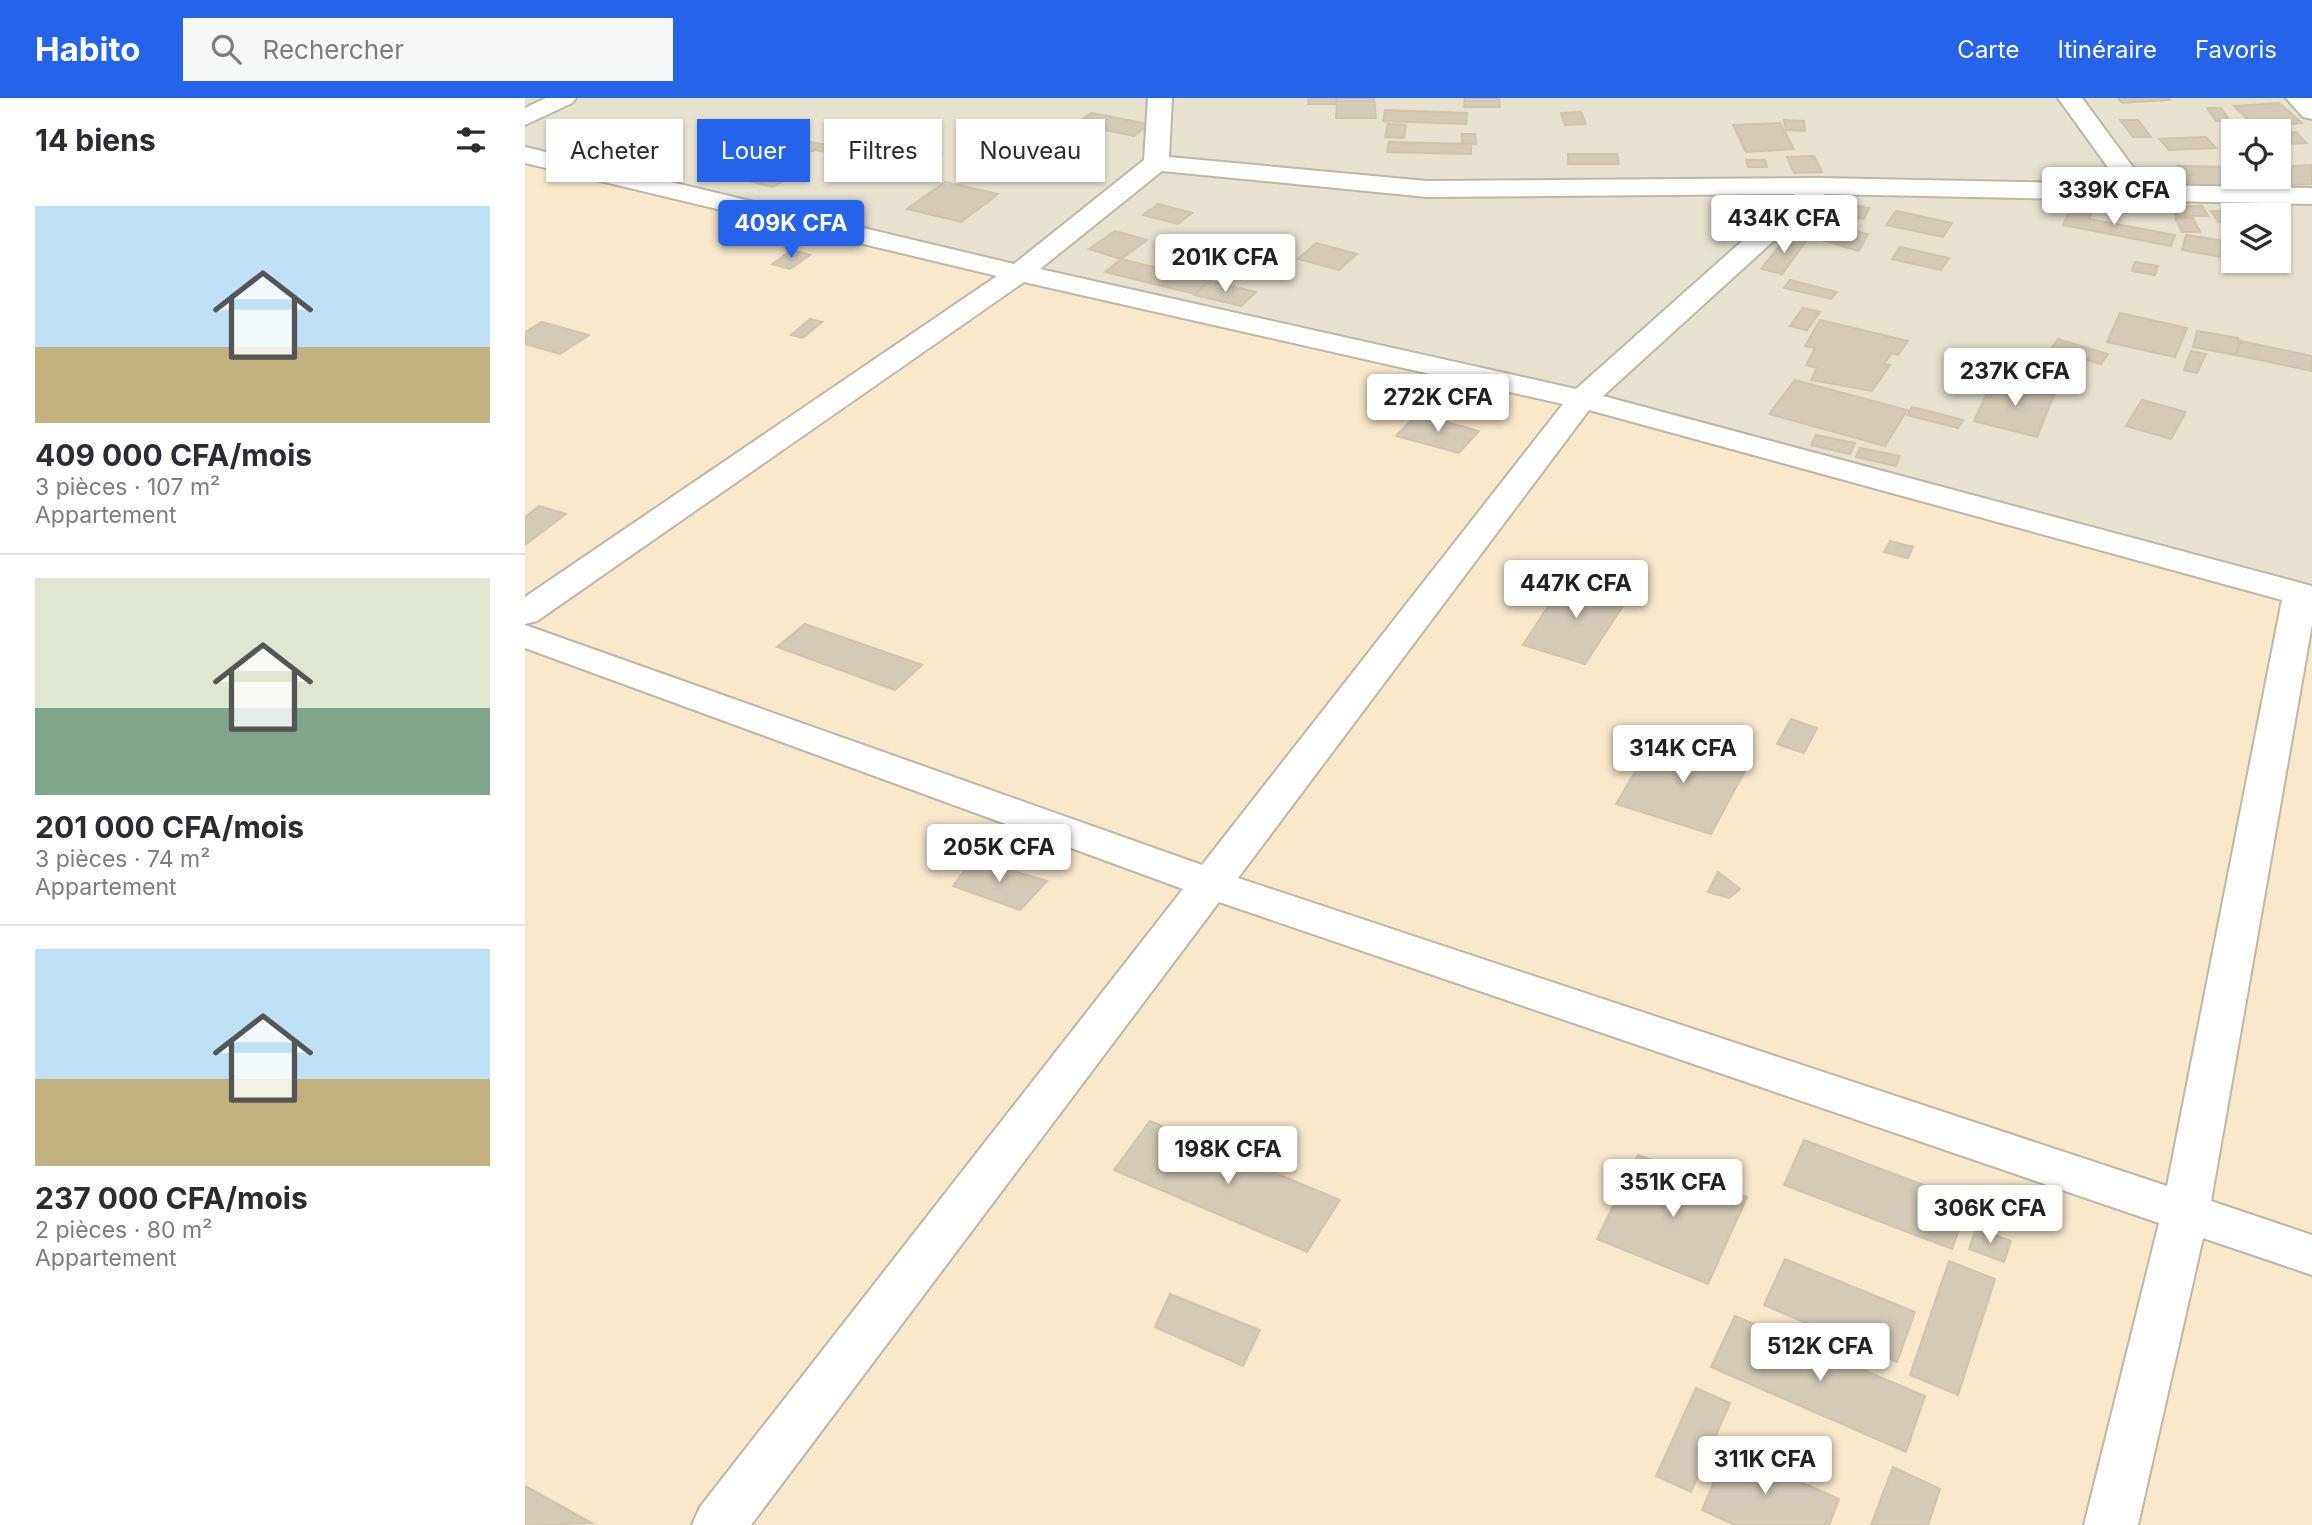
<!DOCTYPE html>
<html lang="fr">
<head>
<meta charset="utf-8">
<style>
	:root { --surface:#fff; --page:#f7f7f7; --text:#2b2b33; --muted:#7c7c81; --line:#e1e1e2; --accent:#2563eb }
	body { margin:0; font-family:Inter,sans-serif; background:var(--page); color:var(--text); height:100vh; display:flex; flex-direction:column; font-size:26px; white-space:nowrap }
	* { box-sizing:border-box; margin:0 }
	p { font-size:23px; color:var(--muted) }
	.icon { flex:none; width:38px; height:38px; fill:none; stroke:currentColor; stroke-width:2; stroke-linecap:round; stroke-linejoin:round }
	.map { position:relative; flex:1; overflow:hidden }
	.sheet { display:flex; flex-direction:column; background:var(--surface); width:525px }
	.sheet>* { flex:none }
	.top-card { position:absolute; left:21px; top:21px; width:665px; height:63px; display:flex; gap:14px }
	.controls { position:absolute; left:1696px; top:21px; display:grid; gap:14px }
	.controls a { display:grid; place-items:center; width:70px; height:70px; border-radius:0px; background:var(--surface); box-shadow:0 2px 5px #0004; font-size:35px }
	.price { position:absolute; translate:-50% -60px; padding:0 16px; border-radius:7px; background:#fff; color:#222; font-size:23px; line-height:46px; filter:drop-shadow(0 2px 4px #0008) }
	.price::after { content:''; position:absolute; left:50%; top:42px; width:21px; height:16px; margin-left:-10px; background:inherit; clip-path:polygon(0 0,100% 0,50% 100%) }
	.price.current { background:var(--accent); color:#fff }
	ul { padding:0; list-style:none }
	li { display:grid; align-content:center; gap:14px; height:371px; padding:0 35px }
	li+li { border-top:2px solid var(--line) }
	li span { display:grid; place-items:center; height:217px; border-radius:0px; color:#555 }
	li>.icon { margin-inline-start:auto }
	span .icon { width:126px; height:126px; fill:#fffc; stroke-width:1 }
	li b { font-size:30px }
	h2 { display:flex; justify-content:space-between; align-items:center; height:84px; padding:0 35px; font-size:30px }
	.chip { padding:0 24px; border-radius:0px; background:var(--surface); box-shadow:0 2px 5px #0004; font-size:24px; line-height:63px }
	.chip.current { background:var(--accent); color:#fff }
	header { display:flex; align-items:center; gap:42px; box-sizing:border-box; height:98px; padding:0 35px; background:var(--accent); color:#fff }
	header strong { font-size:33px }
	nav { display:flex; gap:38px; margin-inline-start:auto; font-size:24px }
	.search { width:490px; height:63px; background:var(--page); display:flex; align-items:center; gap:18px; box-sizing:border-box; padding:0 24px; border-radius:0px; color:var(--muted); font-size:26px }
	main { display:flex; flex:1; min-height:0 }
	.map>svg:first-child { display:block }
</style>
</head>
<body>
<header>
<strong>Habito</strong>
<div class="search"><svg class="icon" aria-label="search" viewBox="0 0 24 24"><circle cx="10" cy="10" r="6"/><path d="M15 15l6 6"/></svg>Rechercher</div>
<nav><a>Carte</a><a>Itinéraire</a><a>Favoris</a></nav>
</header>
<main>
<section class="sheet">
<h2>14 biens<svg class="icon" aria-label="filters" viewBox="0 0 24 24"><path d="M4 7h16M4 17h16"/><circle cx="9" cy="7" r="2"/><circle cx="15" cy="17" r="2"/></svg></h2>
<ul>
<li><span style="background:linear-gradient(#bfe0f5 65%,#c2b280 0)"><svg class="icon" aria-label="home" viewBox="0 0 24 24"><path d="M3 11l9-7 9 7M6 9v11h12V9"/></svg></span><div><b>409 000 CFA/mois</b><p>3 pièces · 107 m²</p><p>Appartement</p></div></li>
<li><span style="background:linear-gradient(#dfe7d0 60%,#7fa58c 0)"><svg class="icon" aria-label="home" viewBox="0 0 24 24"><path d="M3 11l9-7 9 7M6 9v11h12V9"/></svg></span><div><b>201 000 CFA/mois</b><p>3 pièces · 74 m²</p><p>Appartement</p></div></li>
<li><span style="background:linear-gradient(#bfe0f5 60%,#c2b280 0)"><svg class="icon" aria-label="home" viewBox="0 0 24 24"><path d="M3 11l9-7 9 7M6 9v11h12V9"/></svg></span><div><b>237 000 CFA/mois</b><p>2 pièces · 80 m²</p><p>Appartement</p></div></li>
</ul>
</section>
<div class="map">
<svg width="1787" height="1427" viewBox="0 0 1787 1427">
	<rect width="100%" height="100%" fill="#f3efe3"/>
	<path fill="#e7e1d0" fill-rule="evenodd" d="M0 0H1772L1787 16V486L1057 301 0 57ZM1708 33H1754V79H1708ZM1708 117H1754V163H1708Z"/>
	<path fill="#f7e8cc" d="M0 57 1057 301 1787 486V1427H0Z"/>
	<g fill="#d4cbb8" stroke="#d0c4aa" stroke-width="2">
		<path d="M784 0H812L810 6H783Z"/>
		<path d="M812 0H849L851 20H811Z"/>
		<path d="M940 0H974L975 9H939Z"/>
		<path d="M1593 0H1643L1645 2 1597 5Z"/>
		<path d="M1754 5 1777 25 1731 29 1709 8Z"/>
		<path d="M1682 10H1696L1705 23H1691Z"/>
		<path d="M860 12 942 15 941 26 858 23Z"/>
		<path d="M1056 14 1061 26 1040 27 1036 15Z"/>
		<path d="M566 15 624 26 609 38 551 26Z"/>
		<path d="M1259 22 1279 23 1280 33 1261 32Z"/>
		<path d="M1595 22H1613L1626 39H1608Z"/>
		<path d="M1255 25 1269 51 1221 54 1208 27Z"/>
		<path d="M863 26 881 27 879 40 860 39Z"/>
		<path d="M1771 34 1781 45 1754 46V35Z"/>
		<path d="M249 36 273 42 264 47 240 41Z"/>
		<path d="M937 36H950L951 46H937Z"/>
		<path d="M1681 39 1691 50 1644 52 1634 41Z"/>
		<path d="M347 41 417 56 398 70 326 55Z"/>
		<path d="M242 42 269 49 256 56 240 53 231 61 216 57Z"/>
		<path d="M273 42 297 46 288 53 265 49Z"/>
		<path d="M864 44 946 46V56L862 54Z"/>
		<path d="M297 46 320 50 314 56 290 52Z"/>
		<path d="M1043 56H1092L1094 66H1043Z"/>
		<path d="M1289 58 1297 74 1269 75 1262 59Z"/>
		<path d="M1221 62H1240L1242 69H1223Z"/>
		<path d="M218 66 265 79 248 89 200 77Z"/>
		<path d="M1787 67V86L1757 87 1750 79H1754V69Z"/>
		<path d="M1653 68 1708 69V79H1729L1734 89 1644 86 1639 74 1657 75Z"/>
		<path d="M420 84 473 96 436 124 382 111Z"/>
		<path d="M633 106 667 115 653 126 618 117Z"/>
		<path d="M1326 107 1344 110 1339 121 1320 118Z"/>
		<path d="M1547 107 1568 111 1564 121 1650 137 1646 148 1538 127Z"/>
		<path d="M1645 108H1677L1683 118H1651Z"/>
		<path d="M1371 113 1427 125 1418 139 1361 127Z"/>
		<path d="M1686 113H1708L1711 117H1708V124H1693Z"/>
		<path d="M1650 120H1668L1675 134H1657Z"/>
		<path d="M1274 122 1343 136 1334 153 1263 132Z"/>
		<path d="M590 133 622 142 596 161 564 151Z"/>
		<path d="M1263 137 1282 142 1257 176 1236 171Z"/>
		<path d="M1661 137 1708 144V161L1657 152Z"/>
		<path d="M791 145 832 156 814 172 773 161Z"/>
		<path d="M1375 149 1424 160 1416 172 1367 161Z"/>
		<path d="M267 152 285 157 265 171 247 166Z"/>
		<path d="M596 161 685 183 670 196 580 174Z"/>
		<path d="M1610 164 1633 168 1630 177 1607 173Z"/>
		<path d="M1265 182 1312 194 1306 201 1259 190Z"/>
		<path d="M685 183 731 194 716 208 669 197Z"/>
		<path d="M1278 210 1295 214 1282 232 1265 228Z"/>
		<path d="M1595 215 1662 230 1650 259 1582 244Z"/>
		<path d="M285 221 297 224 278 240 266 237Z"/>
		<path d="M1295 222 1383 243 1373 257 1367 255 1359 266 1365 267 1347 293 1286 282 1292 270 1281 267 1290 250 1280 248Z"/>
		<path d="M17 224 64 237 35 256 0 246V234Z"/>
		<path d="M1672 233 1713 240 1715 245 1710 257 1668 249Z"/>
		<path d="M1533 241 1583 256 1576 266 1526 251Z"/>
		<path d="M1716 243 1787 258V273L1711 257Z"/>
		<path d="M1666 253 1681 256 1672 275 1659 272Z"/>
		<path d="M1270 282 1382 312 1360 348 1244 316Z"/>
		<path d="M1468 283 1530 295 1512 339 1449 323Z"/>
		<path d="M1617 302 1661 314 1646 341 1601 328Z"/>
		<path d="M1387 309 1438 322 1433 330 1382 317Z"/>
		<path d="M892 316 954 333 934 355 871 338Z"/>
		<path d="M1291 337 1330 345 1325 356 1286 347Z"/>
		<path d="M1335 350 1375 358 1371 368 1331 359Z"/>
		<path d="M14 408 41 416 0 447V419Z"/>
		<path d="M1365 443 1388 449 1383 460 1359 454Z"/>
		<path d="M1042 479 1105 497 1060 566 998 547Z"/>
		<path d="M280 526 397 567 370 592 252 549Z"/>
		<path d="M1266 621 1292 630 1279 655 1252 646Z"/>
		<path d="M1131 639 1223 667 1186 736 1091 706Z"/>
		<path d="M448 761 522 783 495 812 428 788Z"/>
		<path d="M1193 774 1215 791 1204 800 1183 794Z"/>
		<path d="M625 1023 815 1102 782 1154 589 1072Z"/>
		<path d="M1279 1042 1444 1104 1427 1151 1259 1087Z"/>
		<path d="M1113 1057 1222 1099 1183 1186 1072 1141Z"/>
		<path d="M1451 1130 1486 1143 1479 1164 1444 1151Z"/>
		<path d="M1260 1161 1390 1214 1372 1264 1239 1207Z"/>
		<path d="M1424 1163 1470 1181 1433 1297 1385 1277Z"/>
		<path d="M645 1196 735 1232 718 1268 630 1229Z"/>
		<path d="M1210 1218 1400 1298 1381 1354 1186 1269Z"/>
		<path d="M1171 1290 1205 1305 1166 1394 1131 1378Z"/>
		<path d="M1203 1351 1314 1401 1304 1427H1210L1177 1412Z"/>
		<path d="M1368 1369 1415 1391 1403 1427H1346Z"/>
		<path d="M0 1388 67 1425 0 1427Z"/>
	</g>
	<g fill="none" stroke-linecap="round" stroke-linejoin="round">
		<defs>
			<g id="minor">
				<path d="M21 0H51L47 5 0 27V10Z"/>
				<path d="M623 0H647L644 59 902 83 1294 80 1595 86 1533 0H1557L1621 87 1787 90V106L1300 96 1078 298 1787 488V526L1686 1103 1787 1137V1177L1678 1140 1613 1427H1559L1634 1125 694 804 226 1427H167L175 1409 658 791 0 550V527L677 767 1038 306 499 184 12 523 0 526V499L472 178 0 65V49L489 166 619 62ZM637 73 902 99 1270 96 1051 291 515 171ZM1064 312 1757 502 1642 1088 713 780Z"/>
				<path d="M1761 0H1787V21L1778 19Z"/>
			</g>
		</defs>
		<use href="#minor" stroke="#beb7a5" stroke-width="4"/>
		<use href="#minor" fill="#fff" fill-rule="evenodd"/>
	</g>
</svg>
<div class="controls">
<a><svg class="icon" aria-label="locate" viewBox="0 0 24 24"><circle cx="12" cy="12" r="6"/><path d="M12 2v4M12 18v4M2 12h4M18 12h4"/></svg></a>
<a><svg class="icon" aria-label="layers" viewBox="0 0 24 24"><path d="M12 4l9 5-9 5-9-5zM3 14l9 5 9-5"/></svg></a>
</div>
<b class="price" style="left:1589px;top:129px">339K CFA</b>
<b class="price" style="left:1259px;top:157px">434K CFA</b>
<b class="price current" style="left:266px;top:162px">409K CFA</b>
<b class="price" style="left:700px;top:196px">201K CFA</b>
<b class="price" style="left:1490px;top:310px">237K CFA</b>
<b class="price" style="left:913px;top:336px">272K CFA</b>
<b class="price" style="left:1051px;top:522px">447K CFA</b>
<b class="price" style="left:1158px;top:687px">314K CFA</b>
<b class="price" style="left:474px;top:786px">205K CFA</b>
<b class="price" style="left:703px;top:1088px">198K CFA</b>
<b class="price" style="left:1148px;top:1121px">351K CFA</b>
<b class="price" style="left:1465px;top:1147px">306K CFA</b>
<b class="price" style="left:1295px;top:1285px">512K CFA</b>
<b class="price" style="left:1240px;top:1398px">311K CFA</b>
<div class="top-card">
<a class="chip">Acheter</a>
<a class="chip current">Louer</a>
<a class="chip">Filtres</a>
<a class="chip">Nouveau</a>
</div>
</div>
</main>
</body>
</html>
